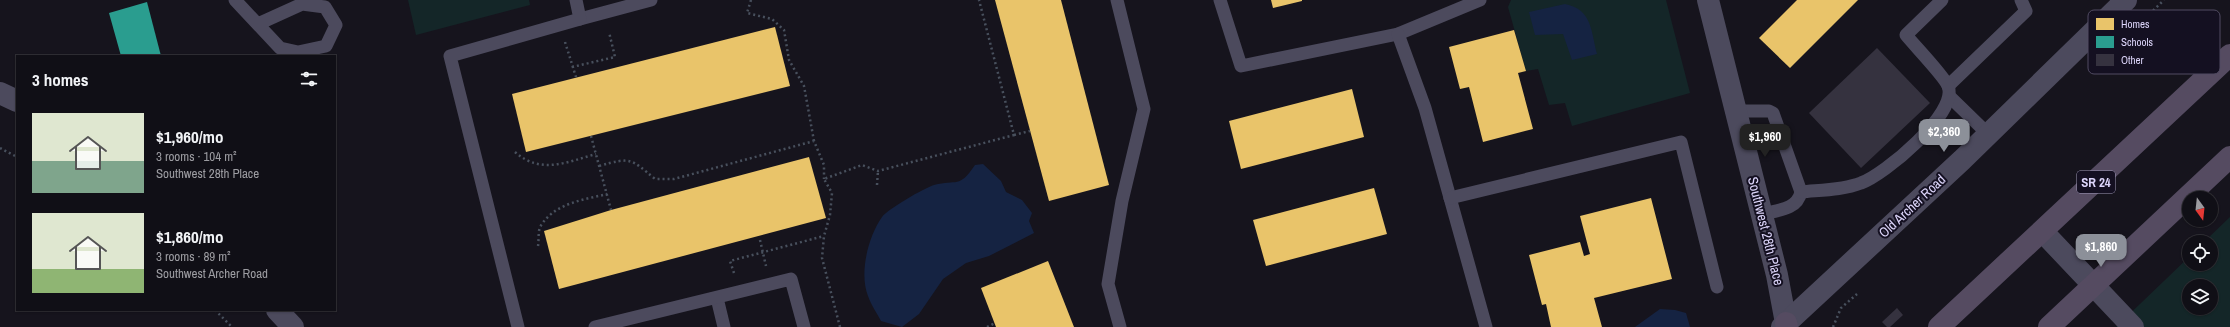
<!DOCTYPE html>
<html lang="en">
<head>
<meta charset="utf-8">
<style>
	:root { --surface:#100f16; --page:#1e1d23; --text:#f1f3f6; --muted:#9c9ca1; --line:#302f35; --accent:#8c9099 }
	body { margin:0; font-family:"Archivo Narrow",sans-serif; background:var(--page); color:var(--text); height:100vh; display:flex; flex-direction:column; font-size:15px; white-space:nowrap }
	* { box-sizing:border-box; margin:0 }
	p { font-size:13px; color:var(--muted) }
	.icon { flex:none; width:22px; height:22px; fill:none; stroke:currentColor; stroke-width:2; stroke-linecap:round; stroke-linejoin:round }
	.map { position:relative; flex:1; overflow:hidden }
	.panel { position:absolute; left:16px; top:55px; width:320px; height:256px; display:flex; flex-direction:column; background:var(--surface); border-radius:0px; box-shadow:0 1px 3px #0004,0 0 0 1px var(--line) }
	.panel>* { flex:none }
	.needle { width:26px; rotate:165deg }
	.tools { position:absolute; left:2182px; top:191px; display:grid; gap:8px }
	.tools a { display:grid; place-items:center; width:36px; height:36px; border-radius:50%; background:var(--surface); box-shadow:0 1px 3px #0004,0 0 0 1px var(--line); font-size:20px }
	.price { position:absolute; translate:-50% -34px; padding:0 9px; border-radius:8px; background:var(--accent); color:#fff; font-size:13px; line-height:26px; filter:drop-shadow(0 1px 2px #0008) }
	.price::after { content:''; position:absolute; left:50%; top:24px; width:12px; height:9px; margin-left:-6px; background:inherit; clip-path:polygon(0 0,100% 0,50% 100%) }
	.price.current { background:#222; color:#fff }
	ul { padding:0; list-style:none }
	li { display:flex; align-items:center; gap:12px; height:100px; padding:0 16px }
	li span { display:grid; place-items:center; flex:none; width:112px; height:80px; border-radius:0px; color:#555 }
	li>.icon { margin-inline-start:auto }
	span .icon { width:48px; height:48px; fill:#fffc; stroke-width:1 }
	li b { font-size:17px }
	h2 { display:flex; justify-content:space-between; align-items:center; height:48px; padding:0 16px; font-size:17px }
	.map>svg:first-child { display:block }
</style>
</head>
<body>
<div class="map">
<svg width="2230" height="327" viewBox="0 0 2230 327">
	<rect width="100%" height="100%" fill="#16141d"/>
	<g fill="#142628" fill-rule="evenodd">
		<path d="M408 0H529L530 5 416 35Z"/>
		<path d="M1511 0H1666L1690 93 1572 126 1565 103 1549 105 1538 69 1526 71 1508 7Z"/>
		<path d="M2230 217V327H2116L2189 257V264H2211V242H2204ZM2189 286H2211V308H2189Z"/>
	</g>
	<g fill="#152342">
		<path d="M1565 4C1592 9 1591 31 1597 54L1572 60 1563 34 1535 35 1529 12Z"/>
		<path d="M983 164 1001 181 1006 192 1022 200 1032 213 1029 221 1034 233 989 256 966 263 943 279 919 314 902 327 881 321C877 313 871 305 868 296 859 273 868 237 882 217 888 209 924 188 934 185 957 179 959 189 975 165Z"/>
		<path d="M1660 309 1675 310 1686 313 1690 327H1635Z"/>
	</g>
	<g fill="#e9c46a">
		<path d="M995 0H1061L1109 185 1049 201Z"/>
		<path d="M1271 0H1302V1L1273 8Z"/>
		<path d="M1797 0H1858L1790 68 1759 38Z"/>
		<path d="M775 27 790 86 526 152 512 94Z"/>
		<path d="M1514 30 1526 71 1518 73 1533 129 1483 142 1469 87 1460 89 1449 47Z"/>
		<path d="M1352 89 1364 137 1241 169 1229 121Z"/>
		<path d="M809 157 826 218 559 289 544 231 611 210Z"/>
		<path d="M1374 188 1387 234 1266 266 1253 220Z"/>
		<path d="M1651 198 1672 279 1594 298 1602 327H1551L1546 304 1542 305 1529 255 1580 242 1584 256 1590 254 1580 216Z"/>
		<path d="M1048 261 1074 327H996L981 288Z"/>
	</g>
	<path fill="#2a9d8f" d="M147 2 161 56H121L109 13Z"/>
	<g fill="#35323f">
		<path d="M1877 48 1930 103 1861 168 1809 113Z"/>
		<path d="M1897 308 1903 315 1890 327H1887L1882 322Z"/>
	</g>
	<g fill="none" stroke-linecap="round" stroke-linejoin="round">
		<g stroke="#48505d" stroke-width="2.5" stroke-dasharray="2 3" stroke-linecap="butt">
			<path d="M751 0 747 13 772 19 784 30 789 60 804 86 814 141"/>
			<path d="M2128 35 2164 0"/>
			<path d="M565 42 576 77"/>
			<path d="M572 67 615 57 609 32"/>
			<path d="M1014 135 1030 131"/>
			<path d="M591 136 611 210"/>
			<path d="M0 148 17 157"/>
			<path d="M515 152C541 175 567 162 596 154"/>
			<path d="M599 166C631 157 630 158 655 179H674L814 141 824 165V179"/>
			<path d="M877 185 878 171"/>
			<path d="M760 240 766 266"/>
			<path d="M538 246C539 240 538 232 540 227 554 203 583 200 607 194"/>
			<path d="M734 273 730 261 824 236"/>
			<path d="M215 310 232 327"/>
			<path d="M840 327 822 258 824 236 830 215 832 193 824 179 862 165 878 171 1014 135 979 0"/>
			<path d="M987 327 995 323"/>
			<path d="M1833 327 1841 308 1857 294"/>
		</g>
		<g stroke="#4c4a5d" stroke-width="13">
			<path d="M235 0 280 48 298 52 326 46 336 25 325 7 302 4 258 24"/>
			<path d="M1117 0 1144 109 1122 201 1108 284 1120 327"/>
			<path d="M1220 0 1241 66 1398 34 1480 0"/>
			<path d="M580 19 651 0"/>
			<path d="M1398 34 1425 108 1486 327"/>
			<path d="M1948 86 2026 11 2021 0"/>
			<path d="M1950 97 1988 134"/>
			<path d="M1736 111H1769L1773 113 1801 192C1797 210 1778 210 1762 214"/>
			<path d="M1801 192C1821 190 1843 190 1861 183 1884 175 1959 113 1948 86 1945 77 1914 45 1906 35L1942 0"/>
			<path d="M1450 198 1681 142 1717 287"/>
			<path d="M717 298 724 327"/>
			<path d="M518 327 450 56 580 19 576 0"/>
			<path d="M595 327 791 279 804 327"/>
		</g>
		<g stroke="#4c4a5d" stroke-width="22">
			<path d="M1708 0 1777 275 1786 323"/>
			<path d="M2043 232 2133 327"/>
		</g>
		<g stroke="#4c4a5d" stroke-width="22">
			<path d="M0 93 17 101"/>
			<path d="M277 310 293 327"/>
			<path d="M1782 327 1962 160 2126 0"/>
		</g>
		<g stroke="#554b61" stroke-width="22">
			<path d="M1786 323 1787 327"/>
			<path d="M1939 327 2230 55"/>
			<path d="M2049 327 2230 157"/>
		</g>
	</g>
	<g text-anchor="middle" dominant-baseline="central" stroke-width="4" stroke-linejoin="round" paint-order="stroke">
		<rect fill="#141021" stroke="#a09ab9" stroke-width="1" x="2077" y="171" width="38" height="22" rx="3"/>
		<g font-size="13" font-weight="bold" fill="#dcd5fa">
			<text x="2096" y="182">SR 24</text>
		</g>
		<g font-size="14" fill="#dcd5fa" stroke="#141021">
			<text transform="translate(1912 206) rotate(-43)">Old Archer Road</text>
			<text transform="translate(1766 231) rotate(76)">Southwest 28th Place</text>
		</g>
	</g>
	<rect x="2088" y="10" width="132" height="64" rx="6" fill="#141021" stroke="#504b62" stroke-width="1"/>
	<rect x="2096" y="18" width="18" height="12" fill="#e9c46a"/>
	<rect x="2096" y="36" width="18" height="12" fill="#2a9d8f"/>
	<rect x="2096" y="54" width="18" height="12" fill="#35323f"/>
	<g font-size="11" fill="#dcd5fa">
		<text x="2121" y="28">Homes</text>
		<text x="2121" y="46">Schools</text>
		<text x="2121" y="64">Other</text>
	</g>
</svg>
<div class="tools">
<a><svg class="needle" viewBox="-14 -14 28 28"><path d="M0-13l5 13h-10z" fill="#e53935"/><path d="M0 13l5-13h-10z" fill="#9c9ca1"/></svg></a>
<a><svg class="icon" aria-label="locate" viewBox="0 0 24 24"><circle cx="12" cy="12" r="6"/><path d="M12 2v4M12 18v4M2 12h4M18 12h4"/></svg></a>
<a><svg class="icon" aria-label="layers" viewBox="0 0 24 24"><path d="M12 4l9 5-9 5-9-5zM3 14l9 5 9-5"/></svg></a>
</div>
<b class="price" style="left:1944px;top:153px">$2,360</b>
<b class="price current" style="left:1765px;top:158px">$1,960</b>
<b class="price" style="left:2101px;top:268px">$1,860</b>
<section class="panel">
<h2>3 homes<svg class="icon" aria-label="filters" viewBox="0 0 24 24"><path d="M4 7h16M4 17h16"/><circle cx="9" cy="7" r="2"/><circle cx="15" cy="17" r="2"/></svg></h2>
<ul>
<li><span style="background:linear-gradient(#dfe7d0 60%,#7fa58c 0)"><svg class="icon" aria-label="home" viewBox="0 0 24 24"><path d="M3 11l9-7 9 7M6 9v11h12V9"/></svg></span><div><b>$1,960/mo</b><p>3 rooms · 104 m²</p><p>Southwest 28th Place</p></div></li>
<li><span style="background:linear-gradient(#dfe7d0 70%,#8fb573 0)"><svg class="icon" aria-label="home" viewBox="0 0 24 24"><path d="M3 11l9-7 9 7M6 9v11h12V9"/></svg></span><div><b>$1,860/mo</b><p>3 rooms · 89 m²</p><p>Southwest Archer Road</p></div></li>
</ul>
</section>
</div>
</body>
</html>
